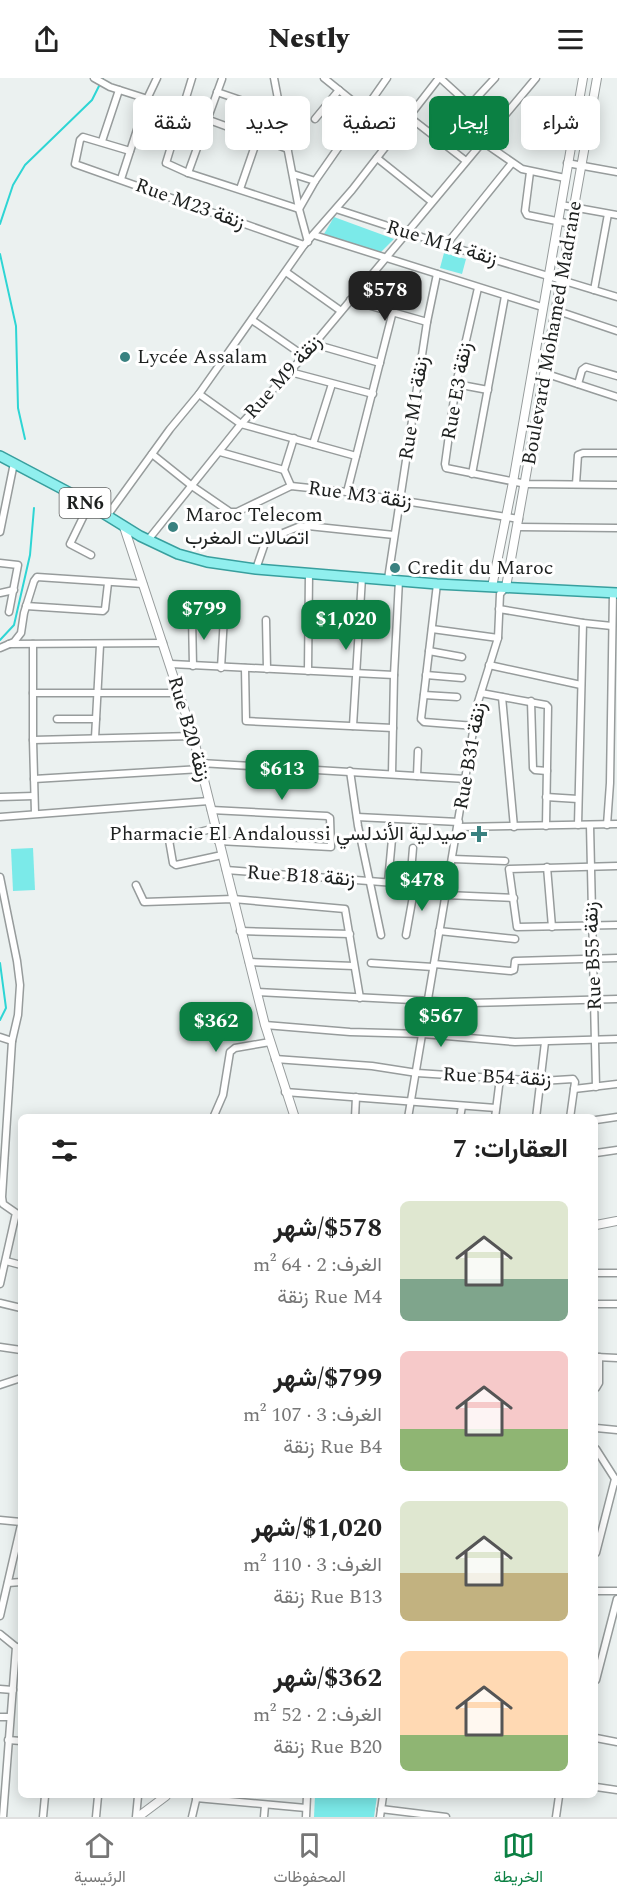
<!DOCTYPE html>
<html lang="ar">
<head>
<meta charset="utf-8">
<style>
	:root { --surface:#fff; --page:#f2f2f2; --text:#222; --muted:#767676; --line:#e0e0e0; --accent:#0b8043 }
	body { margin:0; font-family:Spectral,Vazirmatn,serif; background:var(--page); color:var(--text); direction:rtl; height:100vh; display:flex; flex-direction:column; font-size:22px; white-space:nowrap }
	* { box-sizing:border-box; margin:0 }
	p { font-size:20px; color:var(--muted) }
	.icon { flex:none; width:33px; height:33px; fill:none; stroke:currentColor; stroke-width:2; stroke-linecap:round; stroke-linejoin:round }
	.map { position:relative; flex:1; overflow:hidden; direction:ltr }
	.panel { position:absolute; left:18px; top:1036px; width:580px; height:684px; display:flex; flex-direction:column; background:var(--surface); border-radius:9px; box-shadow:0 3px 15px #0003; direction:rtl }
	.panel>* { flex:none }
	.hud { position:absolute; left:18px; top:18px; width:582px; height:54px; direction:rtl; display:flex; gap:12px }
	.price { position:absolute; translate:-50% -51px; padding:0 14px; border-radius:12px; background:var(--accent); color:#fff; font-size:20px; line-height:39px; filter:drop-shadow(0 2px 3px #0008) }
	.price::after { content:''; position:absolute; left:50%; top:36px; width:18px; height:14px; margin-left:-9px; background:inherit; clip-path:polygon(0 0,100% 0,50% 100%) }
	.price.selected { background:#222; color:#fff }
	ul { padding:0; list-style:none }
	li { display:flex; align-items:center; gap:18px; height:150px; padding:0 30px }
	li span { display:grid; place-items:center; flex:none; width:168px; height:120px; border-radius:9px; color:#555 }
	li>.icon { margin-inline-start:auto }
	span .icon { width:72px; height:72px; fill:#fffc; stroke-width:1 }
	li b { font-size:26px }
	h2 { display:flex; justify-content:space-between; align-items:center; height:72px; padding:0 30px; font-size:26px }
	.pill { padding:0 21px; border-radius:9px; background:var(--surface); box-shadow:0 3px 15px #0003; font-size:21px; line-height:54px }
	.pill.selected { background:var(--accent); color:#fff }
	header { display:flex; justify-content:space-between; align-items:center; height:78px; padding:0 30px; background:var(--surface); font-size:27px; font-weight:800 }
	.tab-bar { display:flex; justify-content:space-around; align-items:center; height:84px; border-top:2px solid var(--line); background:var(--surface); font-size:16px; color:var(--muted) }
	.tab-bar a { display:grid; justify-items:center; gap:3px }
	.tab-bar .selected { color:var(--accent) }
	.map>svg:first-child { display:block }
</style>
</head>
<body>
<header><svg class="icon" aria-label="menu" viewBox="0 0 24 24"><path d="M4 6h16M4 12h16M4 18h16"/></svg>Nestly<svg class="icon" aria-label="share" viewBox="0 0 24 24"><path d="M12 15V3M7 8l5-5 5 5M5 13v7h14v-7"/></svg></header>
<div class="map">
<svg width="617" height="1739" viewBox="0 0 617 1739">
	<rect width="100%" height="100%" fill="#ebf1f0"/>
	<g fill="#7beae9">
		<path d="M334 139 394 161 379 176 324 156Z"/>
		<path d="M444 175 466 181 462 196 440 190Z"/>
		<path d="M33 770 35 812 13 813 11 771Z"/>
		<path d="M315 1718H377L374 1739H314Z"/>
	</g>
	<g fill="none" stroke-linecap="round" stroke-linejoin="round">
		<g stroke="#2ed5d4" stroke-width="2">
			<path d="M0 146 13 107 25 87 92 22 103 0"/>
			<path d="M0 176 16 248 18 330 25 361"/>
			<path d="M0 562 14 547 30 477 34 430"/>
			<path d="M0 885 6 930 0 942"/>
		</g>
		<defs>
			<g id="minor">
				<path d="M94 0 110 9 182 32 288 71"/>
				<path d="M192 0 166 85 188 95 299 131 315 103 387 0"/>
				<path d="M274 0 299 131 308 164"/>
				<path d="M324 0 365 33"/>
				<path d="M440 0 494 49"/>
				<path d="M217 14 281 36"/>
				<path d="M469 28 495 0"/>
				<path d="M408 38 466 83"/>
				<path d="M315 41 339 12"/>
				<path d="M102 63 119 12"/>
				<path d="M483 64 522 91 565 100"/>
				<path d="M130 73 83 59 80 62 75 86 304 167"/>
				<path d="M377 80 432 124"/>
				<path d="M567 85 617 94"/>
				<path d="M530 94 525 133 527 137 571 146"/>
				<path d="M188 95 222 1"/>
				<path d="M293 96 315 103"/>
				<path d="M121 101 147 21 157 0"/>
				<path d="M240 111 258 59"/>
				<path d="M561 127 617 137"/>
				<path d="M336 131 446 167 617 219"/>
				<path d="M314 157 542 229"/>
				<path d="M446 167 512 85"/>
				<path d="M286 194 341 233"/>
				<path d="M478 210 456 306 445 386 446 390 526 406 617 407"/>
				<path d="M594 212 608 136"/>
				<path d="M350 222 427 244"/>
				<path d="M555 232 617 253"/>
				<path d="M252 242 304 278"/>
				<path d="M314 266 380 285"/>
				<path d="M290 294 373 316"/>
				<path d="M544 295 617 319"/>
				<path d="M456 306 488 312"/>
				<path d="M578 306 582 292 586 289 617 298"/>
				<path d="M199 316 241 346 356 378"/>
				<path d="M313 366 332 306"/>
				<path d="M220 374 284 392"/>
				<path d="M152 376 192 408 230 434H237L291 408 347 414 519 441"/>
				<path d="M472 396 505 218"/>
				<path d="M576 406 578 377 583 375H617"/>
				<path d="M291 408 284 392 294 360"/>
				<path d="M347 414 393 233"/>
				<path d="M89 427 70 466 91 477"/>
				<path d="M107 438 170 351 199 316 304 167 352 112 439 0"/>
				<path d="M518 449 617 450"/>
				<path d="M0 454 14 385"/>
				<path d="M148 462 241 346 304 278 536 0"/>
				<path d="M0 485 18 487 9 534"/>
				<path d="M256 491 266 462 298 449 308 448 394 457"/>
				<path d="M388 501 427 244 437 196"/>
				<path d="M437 506 421 641 424 644 475 648"/>
				<path d="M0 515 14 512"/>
				<path d="M26 528 103 533 105 531 108 505"/>
				<path d="M499 531 583 545 612 548"/>
				<path d="M192 538 193 588"/>
				<path d="M266 542 267 591"/>
				<path d="M432 551 498 560"/>
				<path d="M9 566 163 565"/>
				<path d="M33 566V662L35 735"/>
				<path d="M0 570 14 564 21 555 24 535 34 503 37 499 143 506"/>
				<path d="M429 573 462 579"/>
				<path d="M171 586 394 597"/>
				<path d="M489 587 581 607"/>
				<path d="M221 590 224 539"/>
				<path d="M245 590 246 643 393 650"/>
				<path d="M308 593 309 495"/>
				<path d="M426 597 462 600"/>
				<path d="M33 615H180"/>
				<path d="M481 615 546 627 548 629 546 748"/>
				<path d="M424 617 457 619"/>
				<path d="M502 619 514 749"/>
				<path d="M531 623 533 690 535 692 547 693"/>
				<path d="M57 641H96"/>
				<path d="M353 648 362 499"/>
				<path d="M95 660 100 567"/>
				<path d="M33 662 193 658"/>
				<path d="M200 685 466 701"/>
				<path d="M350 693 358 748 381 857"/>
				<path d="M392 696 394 597 399 502"/>
				<path d="M417 698 418 673"/>
				<path d="M34 701 201 691"/>
				<path d="M0 719 34 718"/>
				<path d="M546 719 578 721"/>
				<path d="M211 732 327 738 330 740 331 769 218 763"/>
				<path d="M0 739 209 723"/>
				<path d="M357 739 459 744"/>
				<path d="M578 747 583 545"/>
				<path d="M590 747 596 1009"/>
				<path d="M607 747 610 705 613 515"/>
				<path d="M458 749 617 746"/>
				<path d="M215 750 169 762 173 785 176 787 222 777"/>
				<path d="M453 781 505 783"/>
				<path d="M617 788 509 791 517 849 617 847"/>
				<path d="M547 789 552 849"/>
				<path d="M226 792 447 809"/>
				<path d="M0 799 17 883 20 907 18 937 12 963 2 1119 3 1126 16 1135 0 1206"/>
				<path d="M388 804 392 761"/>
				<path d="M410 806 413 770"/>
				<path d="M136 807 144 824 233 821 345 831 360 920"/>
				<path d="M446 817 514 820"/>
				<path d="M240 853 350 856"/>
				<path d="M439 853 515 861"/>
				<path d="M406 857 415 807"/>
				<path d="M249 884 354 888"/>
				<path d="M371 885 433 889"/>
				<path d="M434 886 511 893 514 892 515 883 617 880"/>
				<path d="M257 914 470 925 617 921"/>
				<path d="M265 947 350 954 423 956 515 964 617 961"/>
				<path d="M0 959 12 963"/>
				<path d="M275 981 372 988 417 995 541 1003 573 1001 575 1004 570 1040"/>
				<path d="M574 1011 617 1006"/>
				<path d="M285 1014 496 1030"/>
				<path d="M213 1040 223 1017 230 974 235 970 270 964"/>
				<path d="M355 1040 356 1019"/>
				<path d="M408 1040 478 624 498 560 500 516 506 509"/>
				<path d="M460 1040 462 1028"/>
				<path d="M495 1040 500 1000"/>
				<path d="M536 1040 545 964"/>
				<path d="M596 1042 617 1039"/>
				<path d="M596 1075 617 1072"/>
				<path d="M6 1183 21 1187"/>
				<path d="M596 1195H617"/>
				<path d="M0 1225 21 1230"/>
				<path d="M596 1226H617"/>
				<path d="M0 1269 21 1272"/>
				<path d="M596 1279 617 1280"/>
				<path d="M0 1307 21 1300"/>
				<path d="M596 1310 599 1305V1279"/>
				<path d="M596 1350 617 1352"/>
				<path d="M596 1371 617 1404"/>
				<path d="M0 1442 21 1444"/>
				<path d="M596 1475 615 1401"/>
				<path d="M8 1505 21 1504"/>
				<path d="M596 1513H617"/>
				<path d="M0 1538 21 1447"/>
				<path d="M0 1556 21 1573"/>
				<path d="M596 1602 617 1521"/>
				<path d="M0 1611 13 1612"/>
				<path d="M0 1639H10"/>
				<path d="M596 1660 617 1664"/>
				<path d="M8 1662 21 1663"/>
				<path d="M596 1709 617 1712"/>
				<path d="M196 1720 306 1730"/>
				<path d="M381 1731 446 1739"/>
				<path d="M3 1739 16 1569"/>
				<path d="M43 1739 45 1718"/>
				<path d="M96 1739 98 1718"/>
				<path d="M136 1739 138 1718"/>
				<path d="M192 1739 197 1718"/>
				<path d="M264 1739 265 1727"/>
				<path d="M306 1739 307 1718"/>
				<path d="M380 1739 383 1718"/>
				<path d="M556 1739 559 1718"/>
			</g>
			<g id="tertiary">
				<path d="M124 449 193 658 265 947 295 1040"/>
				<path d="M492 509 513 404 583 0"/>
				<path d="M506 509 597 0"/>
				<path d="M596 1147 617 1143"/>
				<path d="M138 1739 166 1718"/>
			</g>
			<path id="primary" d="M0 378 72 416 140 458 178 476 207 484 256 491 437 506 617 515"/>
		</defs>
		<use href="#minor" stroke="#979c9c" stroke-width="9"/>
		<use href="#tertiary" stroke="#979c9c" stroke-width="10"/>
		<use href="#primary" stroke="#389f9e" stroke-width="12"/>
		<use href="#minor" stroke="#fff" stroke-width="6"/>
		<use href="#tertiary" stroke="#fff" stroke-width="8"/>
		<use href="#primary" stroke="#90efee" stroke-width="9"/>
	</g>
	<g fill="#398180" stroke="#fff" stroke-width="2">
		<circle cx="125" cy="279" r="6"/>
		<circle cx="173" cy="449" r="6"/>
		<circle cx="395" cy="490" r="6"/>
		<path d="M476 747h6v6h6v6h-6v6h-6v-6h-6v-6h6z"/>
	</g>
	<g text-anchor="middle" dominant-baseline="central" stroke-width="6" stroke-linejoin="round" paint-order="stroke">
		<rect fill="#fff" stroke="#616362" stroke-width="1.5" x="59.5" y="410" width="51" height="30" rx="4.5"/>
		<g font-size="18" font-weight="bold" fill="#1d201f">
			<text x="85" y="425">RN6</text>
		</g>
		<g font-size="20" fill="#1d201f" stroke="#fff">
			<text transform="translate(190 126) rotate(20)">Rue M23 زنقة</text>
			<text transform="translate(442 165) rotate(17)">Rue M14 زنقة</text>
			<text transform="translate(552 255) rotate(-80)">Boulevard Mohamed Madrane</text>
			<text transform="translate(283 299) rotate(-48)">Rue M9 زنقة</text>
			<text transform="translate(457 313) rotate(-80)">Rue E3 زنقة</text>
			<text transform="translate(414 330) rotate(-81)">Rue M1 زنقة</text>
			<text transform="translate(360 417) rotate(8)">Rue M3 زنقة</text>
			<text transform="translate(189 651) rotate(74)">Rue B20 زنقة</text>
			<text transform="translate(470 678) rotate(-80)">Rue B31 زنقة</text>
			<text transform="translate(301 798) rotate(4)">Rue B18 زنقة</text>
			<text transform="translate(593 878) rotate(-92)">Rue B55 زنقة</text>
			<text transform="translate(497 999) rotate(3)">Rue B54 زنقة</text>
		</g>
		<g font-size="20" fill="#1d201f" stroke="#fff" text-anchor="start">
			<text x="137" y="279">Lycée Assalam</text>
			<text x="185" y="437">Maroc Telecom<tspan x="185" dy="23">اتصالات المغرب</tspan></text>
			<text x="407" y="490">Credit du Maroc</text>
			<text x="467" y="756" text-anchor="end">Pharmacie El Andaloussi صيدلية الأندلسي</text>
		</g>
	</g>
</svg>
<b class="price selected" style="left:385px;top:244px">$578</b>
<b class="price" style="left:204px;top:563px">$799</b>
<b class="price" style="left:346px;top:573px">$1,020</b>
<b class="price" style="left:282px;top:723px">$613</b>
<b class="price" style="left:422px;top:834px">$478</b>
<b class="price" style="left:441px;top:970px">$567</b>
<b class="price" style="left:216px;top:975px">$362</b>
<div class="hud">
<a class="pill">شراء</a>
<a class="pill selected">إيجار</a>
<a class="pill">تصفية</a>
<a class="pill">جديد</a>
<a class="pill">شقة</a>
</div>
<section class="panel">
<h2>العقارات: 7<svg class="icon" aria-label="filters" viewBox="0 0 24 24"><path d="M4 7h16M4 17h16"/><circle cx="9" cy="7" r="2"/><circle cx="15" cy="17" r="2"/></svg></h2>
<ul>
<li><span style="background:linear-gradient(#dfe7d0 65%,#7fa58c 0)"><svg class="icon" aria-label="home" viewBox="0 0 24 24"><path d="M3 11l9-7 9 7M6 9v11h12V9"/></svg></span><div><b>$578/شهر</b><p>الغرف: 2 · 64 m²</p><p>Rue M4 زنقة</p></div></li>
<li><span style="background:linear-gradient(#f6c9c9 65%,#8fb573 0)"><svg class="icon" aria-label="home" viewBox="0 0 24 24"><path d="M3 11l9-7 9 7M6 9v11h12V9"/></svg></span><div><b>$799/شهر</b><p>الغرف: 3 · 107 m²</p><p>Rue B4 زنقة</p></div></li>
<li><span style="background:linear-gradient(#dfe7d0 60%,#c2b280 0)"><svg class="icon" aria-label="home" viewBox="0 0 24 24"><path d="M3 11l9-7 9 7M6 9v11h12V9"/></svg></span><div><b>$1,020/شهر</b><p>الغرف: 3 · 110 m²</p><p>Rue B13 زنقة</p></div></li>
<li><span style="background:linear-gradient(#ffd9b3 70%,#8fb573 0)"><svg class="icon" aria-label="home" viewBox="0 0 24 24"><path d="M3 11l9-7 9 7M6 9v11h12V9"/></svg></span><div><b>$362/شهر</b><p>الغرف: 2 · 52 m²</p><p>Rue B20 زنقة</p></div></li>
</ul>
</section>
</div>
<nav class="tab-bar">
<a class="selected"><svg class="icon" aria-label="map" viewBox="0 0 24 24"><path d="M3 6l6-2 6 2 6-2v14l-6 2-6-2-6 2zM9 4v14M15 6v14"/></svg>الخريطة</a>
<a><svg class="icon" aria-label="saved" viewBox="0 0 24 24"><path d="M7 4h10v16l-5-4-5 4z"/></svg>المحفوظات</a>
<a><svg class="icon" aria-label="home" viewBox="0 0 24 24"><path d="M3 11l9-7 9 7M6 9v11h12V9"/></svg>الرئيسية</a>
</nav>
</body>
</html>
